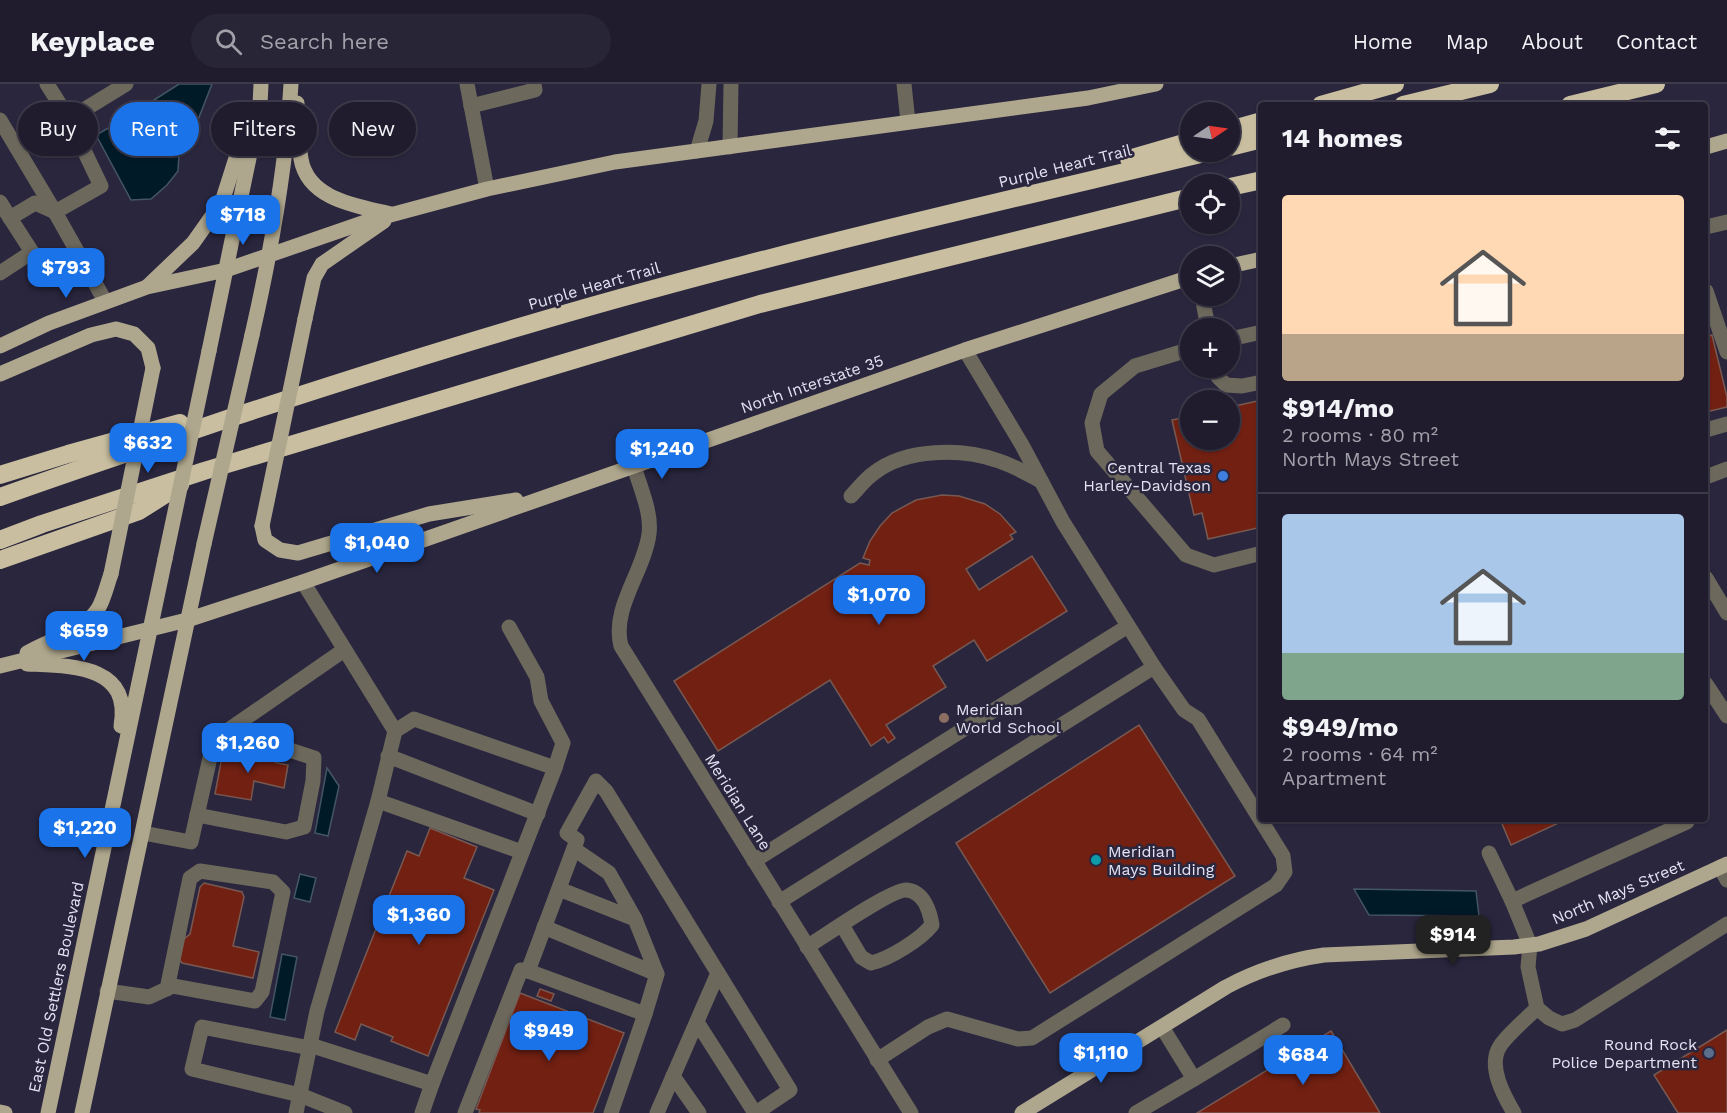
<!DOCTYPE html>
<html lang="en">
<head>
<meta charset="utf-8">
<style>
	:root { --surface:#201c2e; --page:#282536; --text:#f1f3f6; --muted:#a2a1aa; --line:#3d3a4a; --accent:#1a73e8 }
	body { margin:0; font-family:"Work Sans",sans-serif; background:var(--page); color:var(--text); height:100vh; display:flex; flex-direction:column; font-size:22px; white-space:nowrap }
	* { box-sizing:border-box; margin:0 }
	p { font-size:20px; color:var(--muted) }
	.icon { flex:none; width:33px; height:33px; fill:none; stroke:currentColor; stroke-width:2; stroke-linecap:round; stroke-linejoin:round }
	.map { position:relative; flex:1; overflow:hidden }
	.details { position:absolute; left:1258px; top:18px; width:450px; height:720px; display:flex; flex-direction:column; background:var(--surface); border-radius:6px; box-shadow:0 2px 4px #0004,0 0 0 2px var(--line) }
	.details>* { flex:none }
	.guide { position:absolute; left:18px; top:18px; width:570px; height:54px; display:flex; gap:12px }
	.needle { width:39px; rotate:77deg }
	.tools { position:absolute; left:1180px; top:18px; display:grid; gap:12px }
	.tools a { display:grid; place-items:center; width:60px; height:60px; border-radius:50%; background:var(--surface); box-shadow:0 2px 4px #0004,0 0 0 2px var(--line); font-size:30px }
	.price { position:absolute; translate:-50% -51px; padding:0 14px; border-radius:12px; background:var(--accent); color:#fff; font-size:20px; line-height:39px; filter:drop-shadow(0 2px 3px #0008) }
	.price::after { content:''; position:absolute; left:50%; top:36px; width:18px; height:14px; margin-left:-9px; background:inherit; clip-path:polygon(0 0,100% 0,50% 100%) }
	.price.active { background:#222; color:#fff }
	ul { padding:0; list-style:none }
	li { display:grid; align-content:center; gap:12px; height:318px; padding:0 24px }
	li+li { border-top:2px solid var(--line) }
	li span { display:grid; place-items:center; height:186px; border-radius:6px; color:#555 }
	li>.icon { margin-inline-start:auto }
	span .icon { width:108px; height:108px; fill:#fffc; stroke-width:1 }
	li b { font-size:26px }
	h2 { display:flex; justify-content:space-between; align-items:center; height:72px; padding:0 24px; font-size:26px }
	.pill { padding:0 21px; border-radius:27px; background:var(--surface); box-shadow:0 2px 4px #0004,0 0 0 2px var(--line); font-size:21px; line-height:54px }
	.pill.active { background:var(--accent); color:#fff }
	header { display:flex; align-items:center; gap:36px; box-sizing:border-box; height:84px; padding:0 30px; background:var(--surface); border-bottom:2px solid var(--line) }
	header strong { font-size:28px }
	nav { display:flex; gap:33px; margin-inline-start:auto; font-size:21px }
	.search { width:420px; height:54px; background:var(--page); display:flex; align-items:center; gap:15px; box-sizing:border-box; padding:0 21px; border-radius:33px; color:var(--muted); font-size:22px }
	.map>svg:first-child { display:block }
</style>
</head>
<body>
<header>
<strong>Keyplace</strong>
<div class="search"><svg class="icon" aria-label="search" viewBox="0 0 24 24"><circle cx="10" cy="10" r="6"/><path d="M15 15l6 6"/></svg>Search here</div>
<nav><a>Home</a><a>Map</a><a>About</a><a>Contact</a></nav>
</header>
<div class="map">
<svg width="1727" height="1029" viewBox="0 0 1727 1029">
	<rect width="100%" height="100%" fill="#2a263e"/>
	<g fill="#001a28" stroke="#445665" stroke-width="1.5">
		<path d="M179 0H212L185 69 154 16Z"/>
		<path d="M149 21 179 71 178 87 167 101 151 115 131 116 96 51Z"/>
		<path d="M327 684 339 702 328 752 315 749Z"/>
		<path d="M300 790 316 794 310 818 294 814Z"/>
		<path d="M1354 805 1476 807 1479 832 1369 831Z"/>
		<path d="M282 870 297 873 285 936 270 933Z"/>
	</g>
	<g fill="#712012" stroke="#785952" stroke-width="1.5">
		<path d="M1712 251 1727 313V323L1706 328V253Z"/>
		<path d="M1262 316V443L1208 455 1202 429 1194 431 1172 336 1191 332V356H1230V323Z"/>
		<path d="M942 411 959 412 985 420 1000 430 1016 448 1010 451 1013 455 966 485 979 506 1032 472 1067 527 987 577 974 556 933 582 946 603 886 641 895 654 888 659 884 653 871 662 830 596 718 667 674 597 860 479 869 481 870 476 863 474 870 457 880 442 892 429 916 416Z"/>
		<path d="M1139 641 1235 792 1050 909 956 759Z"/>
		<path d="M223 667 273 674 272 676 277 679 288 681 284 704 254 697 251 716 215 710Z"/>
		<path d="M1500 735H1567L1511 761Z"/>
		<path d="M430 744 477 763 464 794 494 806 428 972 391 957 393 953 361 940 355 956 335 948 407 767 419 772Z"/>
		<path d="M204 799 242 808 244 813 233 862 259 868 253 894 182 879 179 875 184 855 190 850 200 803Z"/>
		<path d="M540 905 554 910 551 917 537 912Z"/>
		<path d="M520 909 624 949 593 1029H479L480 1026 476 1025Z"/>
		<path d="M1727 946V1029H1678L1654 991Z"/>
		<path d="M1331 947 1380 1029H1197Z"/>
	</g>
	<g fill="none" stroke-linecap="round" stroke-linejoin="round">
		<g stroke="#6c685c" stroke-width="15">
			<path d="M467 0 487 105"/>
			<path d="M904 0 908 38"/>
			<path d="M471 22 535 6 534 0"/>
			<path d="M69 35 126 0"/>
			<path d="M0 36 55 128 105 217"/>
			<path d="M730 63 731 0"/>
			<path d="M697 67 706 37 709 0"/>
			<path d="M0 118 10 134"/>
			<path d="M1706 143 1727 138"/>
			<path d="M0 189 32 168 10 134 35 119 55 128 101 102 69 35 47 0"/>
			<path d="M1706 207 1727 268"/>
			<path d="M1202 212 1208 244"/>
			<path d="M1230 255 1262 248"/>
			<path d="M1191 265 1135 282 1101 310 1092 339 1097 367 1186 471 1214 481 1262 469"/>
			<path d="M1216 284 1218 293 1226 301 1242 302 1262 298"/>
			<path d="M1706 346 1727 340"/>
			<path d="M634 382C640 404 652 428 649 450 644 488 611 524 621 562L911 1029"/>
			<path d="M1706 393 1727 385"/>
			<path d="M851 412C858 405 865 395 874 389 906 364 962 364 999 377 1014 382 1028 390 1041 397"/>
			<path d="M1706 494 1727 529"/>
			<path d="M1706 600 1727 632"/>
			<path d="M395 647 414 635 555 684"/>
			<path d="M388 672 538 730"/>
			<path d="M378 717 522 768"/>
			<path d="M197 731 286 748 304 743 313 697 314 674 228 646"/>
			<path d="M1686 735 1687 738 1512 817 1530 861 1528 883 1537 924 1549 934 1562 940 1575 936 1727 840"/>
			<path d="M143 749 191 758 214 656 344 566"/>
			<path d="M574 765 609 789 635 835"/>
			<path d="M1489 769 1512 817"/>
			<path d="M754 777 1128 542"/>
			<path d="M1720 783 1727 796"/>
			<path d="M779 818 1154 583 1063 438 1022 361 965 266"/>
			<path d="M544 843 657 890 635 835 559 805"/>
			<path d="M807 863C823 853 893 804 907 806 924 808 930 828 932 841 920 856 889 875 871 879L861 873 842 841"/>
			<path d="M528 887 645 930 611 1029"/>
			<path d="M107 907 149 913 173 902 255 917 262 908 283 808 273 798 200 787 190 794 167 905"/>
			<path d="M645 930 657 890"/>
			<path d="M697 938 755 1029"/>
			<path d="M310 961 432 1000 555 684 563 659 541 617 537 593 509 543"/>
			<path d="M310 964 202 943 192 985 300 1011 345 1029"/>
			<path d="M877 976 928 943 947 935 1018 955 1032 954 1276 801 1285 788 1283 772 1198 635 1184 626 1154 583"/>
			<path d="M673 992 699 1029"/>
			<path d="M1194 995 1283 941"/>
			<path d="M296 1029 317 927 378 717 395 647 303 498"/>
			<path d="M422 1029 432 1000"/>
			<path d="M465 1029 521 886 528 887 577 756 567 749 596 697 606 707 790 1006 756 1029"/>
			<path d="M657 1029 718 889"/>
			<path d="M1136 1029 1194 995 1162 943"/>
			<path d="M1514 1029C1504 1012 1487 982 1500 962 1507 951 1527 934 1537 924"/>
		</g>
		<g stroke="#afa78d" stroke-width="15">
			<path d="M297 19C298 37 298 57 301 75 308 116 358 122 391 130"/>
			<path d="M1706 63 1727 57"/>
			<path d="M1230 182 1262 175"/>
			<path d="M148 202 193 159 222 118 236 74 247 49"/>
			<path d="M305 235 314 194 322 180 384 137"/>
			<path d="M252 251C271 168 286 85 291 0"/>
			<path d="M0 262 49 239 147 203 226 186 368 137 487 105 615 78 1088 14 1156 0"/>
			<path d="M209 267 260 21 261 0"/>
			<path d="M0 290 91 251 116 245 134 250 148 264 153 284"/>
			<path d="M262 442 265 456 280 466 298 469 429 430 516 416"/>
			<path d="M27 569C50 555 82 549 98 525 104 515 107 501 111 490"/>
			<path d="M27 580C69 582 132 580 121 642"/>
			<path d="M0 582 187 536 303 498 965 266 1191 193"/>
			<path d="M0 1028 5 1029"/>
			<path d="M48 1029 165 475"/>
			<path d="M82 1029 204 460"/>
			<path d="M1022 1029 1226 903C1258 886 1288 876 1324 871L1514 863 1539 860 1586 845 1727 780"/>
		</g>
		<g stroke="#c9bfa0" stroke-width="18">
			<path d="M1321 21 1395 0"/>
			<path d="M1403 21 1490 0"/>
			<path d="M1570 21 1656 0"/>
			<path d="M1230 46 1262 37"/>
			<path d="M1230 63 1262 55"/>
			<path d="M1129 75 1191 57"/>
			<path d="M1230 103 1262 96"/>
			<path d="M0 391 68 370 180 339"/>
			<path d="M0 413C75 386 151 361 227 335 370 288 512 243 657 204 840 154 1025 112 1209 68"/>
			<path d="M0 456 42 440 204 387 760 220 1191 113"/>
			<path d="M0 476 139 427 180 401"/>
		</g>
		<g stroke="#afa78d" stroke-width="15">
			<path d="M262 442 305 235"/>
			<path d="M204 460 252 251"/>
			<path d="M165 475 209 267"/>
			<path d="M111 490 153 284"/>
		</g>
	</g>
	<circle fill="#3f7fe0" stroke="#2a263e" stroke-width="2" cx="1223" cy="392" r="6"/>
	<circle fill="#8d6e63" stroke="#2a263e" stroke-width="2" cx="944" cy="634" r="6"/>
	<circle fill="#0f9aa8" stroke="#2a263e" stroke-width="2" cx="1096" cy="776" r="6"/>
	<circle fill="#5c6f8a" stroke="#2a263e" stroke-width="2" cx="1709" cy="969" r="6"/>
	<g text-anchor="middle" dominant-baseline="central" stroke-width="5" stroke-linejoin="round" paint-order="stroke">
		<g font-size="16" fill="#e4e2f2" stroke="#2a263e">
			<text transform="translate(1065 82) rotate(-14)">Purple Heart Trail</text>
			<text transform="translate(594 202) rotate(-16)">Purple Heart Trail</text>
			<text transform="translate(812 300) rotate(-19)">North Interstate 35</text>
			<text transform="translate(738 718) rotate(58)">Meridian Lane</text>
			<text transform="translate(1618 808) rotate(-23)">North Mays Street</text>
			<text transform="translate(56 903) rotate(-78)">East Old Settlers Boulevard</text>
		</g>
		<g font-size="16" fill="#e4e2f2" stroke="#2a263e" text-anchor="end">
			<text x="1211" y="383">Central Texas<tspan x="1211" dy="18">Harley-Davidson</tspan></text>
			<text x="956" y="625" text-anchor="start">Meridian<tspan x="956" dy="18">World School</tspan></text>
			<text x="1108" y="767" text-anchor="start">Meridian<tspan x="1108" dy="18">Mays Building</tspan></text>
			<text x="1697" y="960">Round Rock<tspan x="1697" dy="18">Police Department</tspan></text>
		</g>
	</g>
</svg>
<div class="tools">
<a><svg class="needle" viewBox="-14 -14 28 28"><path d="M0-13l5 13h-10z" fill="#e53935"/><path d="M0 13l5-13h-10z" fill="#a2a1aa"/></svg></a>
<a><svg class="icon" aria-label="locate" viewBox="0 0 24 24"><circle cx="12" cy="12" r="6"/><path d="M12 2v4M12 18v4M2 12h4M18 12h4"/></svg></a>
<a><svg class="icon" aria-label="layers" viewBox="0 0 24 24"><path d="M12 4l9 5-9 5-9-5zM3 14l9 5 9-5"/></svg></a>
<a>+</a>
<a>−</a>
</div>
<b class="price" style="left:243px;top:162px">$718</b>
<b class="price" style="left:66px;top:215px">$793</b>
<b class="price" style="left:148px;top:390px">$632</b>
<b class="price" style="left:662px;top:396px">$1,240</b>
<b class="price" style="left:377px;top:490px">$1,040</b>
<b class="price" style="left:879px;top:542px">$1,070</b>
<b class="price" style="left:84px;top:578px">$659</b>
<b class="price" style="left:248px;top:690px">$1,260</b>
<b class="price" style="left:85px;top:775px">$1,220</b>
<b class="price" style="left:419px;top:862px">$1,360</b>
<b class="price active" style="left:1453px;top:882px">$914</b>
<b class="price" style="left:549px;top:978px">$949</b>
<b class="price" style="left:1101px;top:1000px">$1,110</b>
<b class="price" style="left:1303px;top:1002px">$684</b>
<div class="guide">
<a class="pill">Buy</a>
<a class="pill active">Rent</a>
<a class="pill">Filters</a>
<a class="pill">New</a>
</div>
<section class="details">
<h2>14 homes<svg class="icon" aria-label="filters" viewBox="0 0 24 24"><path d="M4 7h16M4 17h16"/><circle cx="9" cy="7" r="2"/><circle cx="15" cy="17" r="2"/></svg></h2>
<ul>
<li><span style="background:linear-gradient(#ffd9b3 75%,#b9a48a 0)"><svg class="icon" aria-label="home" viewBox="0 0 24 24"><path d="M3 11l9-7 9 7M6 9v11h12V9"/></svg></span><div><b>$914/mo</b><p>2 rooms · 80 m²</p><p>North Mays Street</p></div></li>
<li><span style="background:linear-gradient(#a9c7e8 75%,#7fa58c 0)"><svg class="icon" aria-label="home" viewBox="0 0 24 24"><path d="M3 11l9-7 9 7M6 9v11h12V9"/></svg></span><div><b>$949/mo</b><p>2 rooms · 64 m²</p><p>Apartment</p></div></li>
</ul>
</section>
</div>
</body>
</html>
